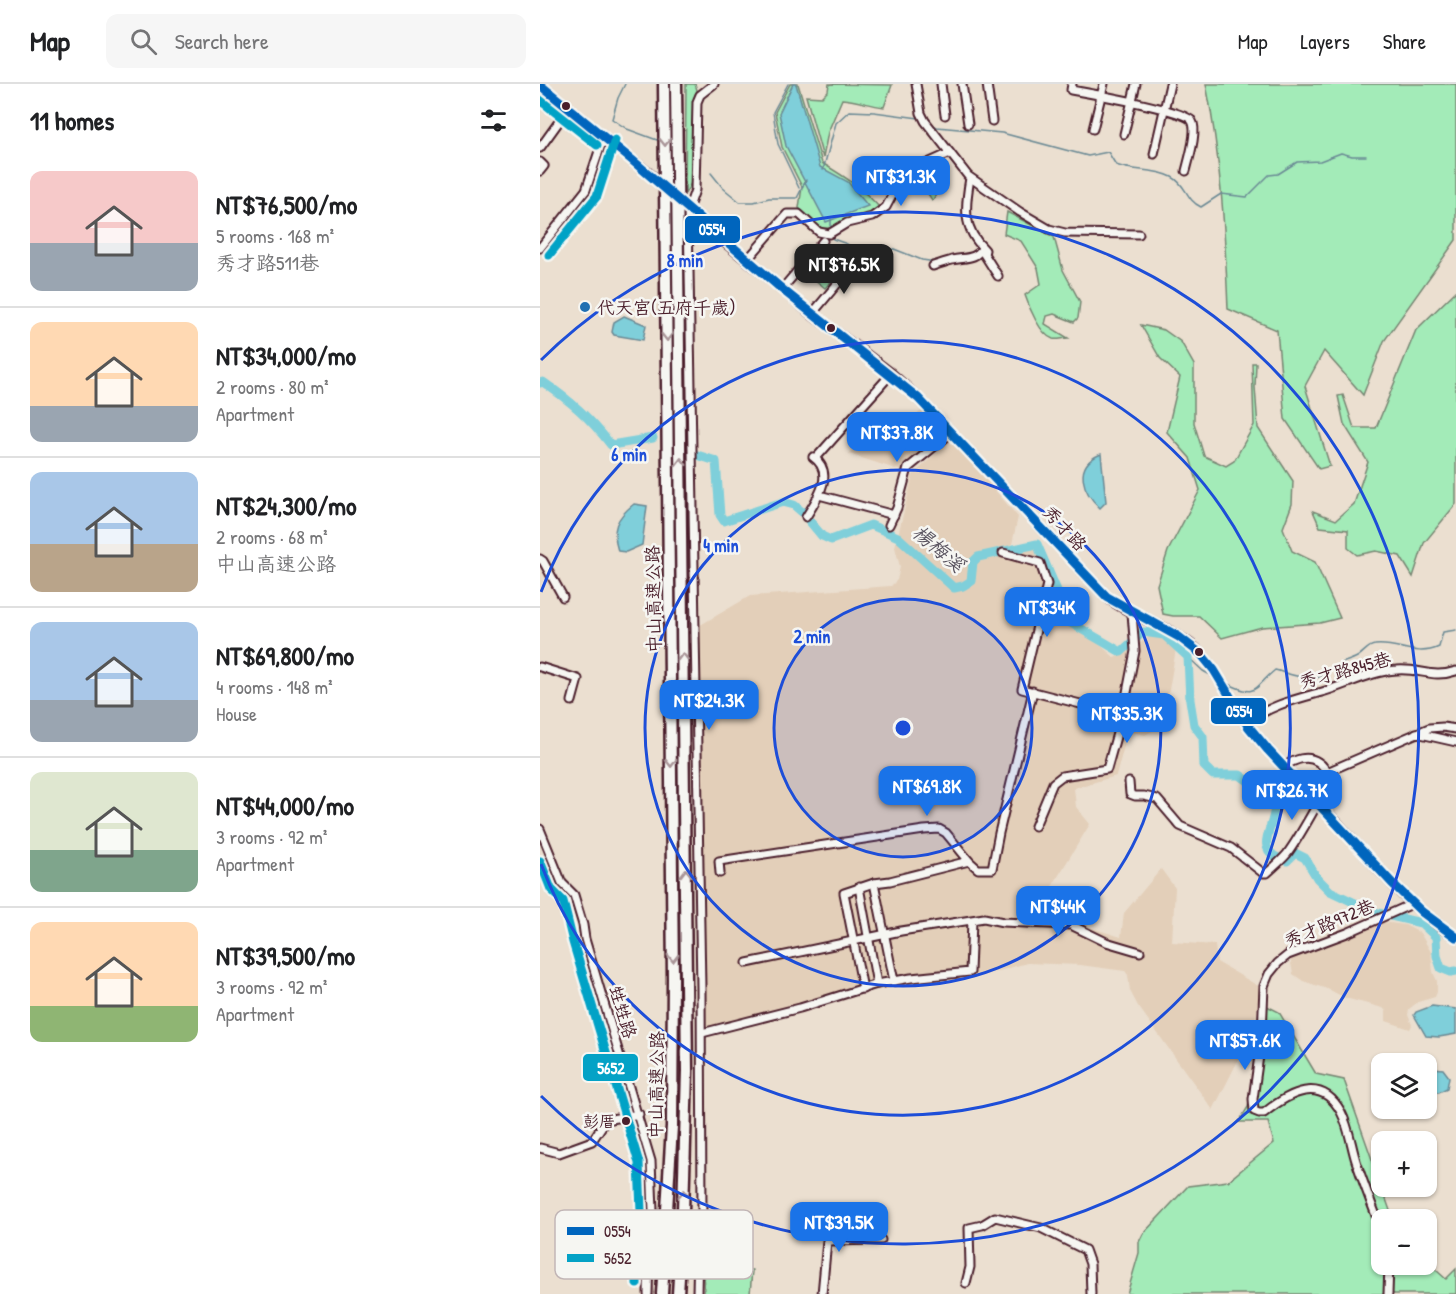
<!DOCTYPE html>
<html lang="en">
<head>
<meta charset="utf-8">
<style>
	:root { --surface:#fff; --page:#f6f6f6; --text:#202124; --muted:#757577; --line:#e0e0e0; --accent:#1a73e8 }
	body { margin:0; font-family:"Patrick Hand","LXGW WenKai TC",sans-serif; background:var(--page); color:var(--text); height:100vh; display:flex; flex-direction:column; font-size:22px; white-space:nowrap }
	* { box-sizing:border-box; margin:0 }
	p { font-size:20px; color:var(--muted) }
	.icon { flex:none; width:33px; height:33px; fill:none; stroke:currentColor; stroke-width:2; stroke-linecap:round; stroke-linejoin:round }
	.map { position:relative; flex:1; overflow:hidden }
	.drawer { display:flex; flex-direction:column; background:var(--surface); width:540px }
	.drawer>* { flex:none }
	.buttons { position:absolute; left:831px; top:969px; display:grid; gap:12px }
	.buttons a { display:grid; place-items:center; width:66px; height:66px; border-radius:12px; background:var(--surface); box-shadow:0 2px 4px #0004; font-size:30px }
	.price { position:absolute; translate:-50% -51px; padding:0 14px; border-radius:12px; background:var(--accent); color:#fff; font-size:20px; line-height:39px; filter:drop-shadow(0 2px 3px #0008) }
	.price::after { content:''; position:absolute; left:50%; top:36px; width:18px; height:14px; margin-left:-9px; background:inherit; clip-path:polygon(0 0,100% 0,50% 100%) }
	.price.active { background:#222; color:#fff }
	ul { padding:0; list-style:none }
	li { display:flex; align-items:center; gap:18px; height:150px; padding:0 30px }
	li+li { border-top:2px solid var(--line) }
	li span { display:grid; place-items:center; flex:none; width:168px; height:120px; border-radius:12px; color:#555 }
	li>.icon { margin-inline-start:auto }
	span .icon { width:72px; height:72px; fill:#fffc; stroke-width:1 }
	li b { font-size:26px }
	h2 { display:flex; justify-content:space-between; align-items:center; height:72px; padding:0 30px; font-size:26px }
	header { display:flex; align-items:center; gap:36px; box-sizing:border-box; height:84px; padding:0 30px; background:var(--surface); border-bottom:2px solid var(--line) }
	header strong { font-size:28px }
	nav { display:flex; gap:33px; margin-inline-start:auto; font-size:21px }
	.search { width:420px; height:54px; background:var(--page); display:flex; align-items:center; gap:15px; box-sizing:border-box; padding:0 21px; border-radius:12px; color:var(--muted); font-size:22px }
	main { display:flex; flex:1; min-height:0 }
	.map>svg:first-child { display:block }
</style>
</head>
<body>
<header>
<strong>Map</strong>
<div class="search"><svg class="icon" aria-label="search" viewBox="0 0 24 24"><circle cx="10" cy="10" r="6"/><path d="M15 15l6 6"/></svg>Search here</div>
<nav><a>Map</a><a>Layers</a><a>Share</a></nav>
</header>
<main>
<section class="drawer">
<h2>11 homes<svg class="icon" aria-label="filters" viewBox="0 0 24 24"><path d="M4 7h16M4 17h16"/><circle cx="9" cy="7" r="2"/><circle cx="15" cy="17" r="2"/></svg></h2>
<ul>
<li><span style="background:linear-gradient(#f6c9c9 60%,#9aa5b1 0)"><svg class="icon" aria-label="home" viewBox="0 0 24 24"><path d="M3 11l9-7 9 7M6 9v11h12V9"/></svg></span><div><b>NT$76,500/mo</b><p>5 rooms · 168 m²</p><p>秀才路511巷</p></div></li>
<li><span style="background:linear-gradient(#ffd9b3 70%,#9aa5b1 0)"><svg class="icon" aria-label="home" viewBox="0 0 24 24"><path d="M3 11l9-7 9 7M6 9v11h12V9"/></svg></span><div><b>NT$34,000/mo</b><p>2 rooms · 80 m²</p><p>Apartment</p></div></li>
<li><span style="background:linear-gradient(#a9c7e8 60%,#b9a48a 0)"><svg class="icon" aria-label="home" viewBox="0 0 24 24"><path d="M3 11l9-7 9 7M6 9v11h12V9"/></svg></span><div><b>NT$24,300/mo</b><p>2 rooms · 68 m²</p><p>中山高速公路</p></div></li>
<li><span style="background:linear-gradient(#a9c7e8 65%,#9aa5b1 0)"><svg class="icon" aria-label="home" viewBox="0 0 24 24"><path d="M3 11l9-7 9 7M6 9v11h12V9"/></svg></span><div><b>NT$69,800/mo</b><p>4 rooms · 148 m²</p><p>House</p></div></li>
<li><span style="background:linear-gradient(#dfe7d0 65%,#7fa58c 0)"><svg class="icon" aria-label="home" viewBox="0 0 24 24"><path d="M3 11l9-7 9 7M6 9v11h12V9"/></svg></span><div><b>NT$44,000/mo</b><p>3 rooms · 92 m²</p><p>Apartment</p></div></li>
<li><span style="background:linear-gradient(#ffd9b3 70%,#8fb573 0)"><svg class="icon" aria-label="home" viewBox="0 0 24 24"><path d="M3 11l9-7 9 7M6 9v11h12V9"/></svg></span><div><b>NT$39,500/mo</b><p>3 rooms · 92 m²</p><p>Apartment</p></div></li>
</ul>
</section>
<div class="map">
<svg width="916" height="1210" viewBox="0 0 916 1210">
	<rect width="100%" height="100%" fill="#ebdfd0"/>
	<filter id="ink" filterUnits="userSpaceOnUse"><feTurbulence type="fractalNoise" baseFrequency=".0167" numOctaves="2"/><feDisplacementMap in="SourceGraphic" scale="12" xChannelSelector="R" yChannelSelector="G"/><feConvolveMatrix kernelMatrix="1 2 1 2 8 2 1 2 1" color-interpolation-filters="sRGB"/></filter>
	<g filter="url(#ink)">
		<g fill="#e3cfb9">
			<path d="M382 326 399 343 400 348 390 362 368 378 362 387 309 370 339 335 356 351Z"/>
			<path d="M411 355 478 433 470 469 494 463 519 525 574 573 592 565 611 551 637 559 623 641 605 651 588 647 576 692 534 704 536 723 550 740 505 814 552 844 581 853 584 829 621 785 635 804 632 858 675 861 677 878 720 903 715 943 673 1026 598 922 590 907 588 891 585 887 540 881 487 879 434 894H396L364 898 273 918 178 949 166 941 157 543 210 512 351 502 357 496 360 483 355 463 373 391Z"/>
			<path d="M842 838 865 841 880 849 891 868 893 888 897 897V908L895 913 878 918 869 925 868 931 872 941 870 945 846 937V927L843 924 805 914 790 906 763 897 753 890 750 874Z"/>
		</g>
		<g fill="#a3ebb8" stroke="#768572" stroke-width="1.5">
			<path d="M146 0H155L157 6 154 14 152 97 145 110Z"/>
			<path d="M250 0H258L282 79C307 94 321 103 341 125 334 130 286 147 281 144 273 140 265 130 259 124L262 103 242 63 235 28Z"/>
			<path d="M289 0 352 1 344 23C329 21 316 16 302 15L288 48 283 74 266 12 282 13 288 7Z"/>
			<path d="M666 0H916V156L844 257 823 311 784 267 765 302 790 382 779 385 745 335 737 246 688 225C685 150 681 74 666 0Z"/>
			<path d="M384 86 395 111V114L392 116 381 99 361 103 364 96Z"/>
			<path d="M467 128 514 153 523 186 540 218 538 234 534 238 514 230 507 232 505 240 528 254C523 254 518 256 513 255 500 251 489 223 485 211L501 200 498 184 481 157 464 150Z"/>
			<path d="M285 171 304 184 285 204 268 190Z"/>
			<path d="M916 207V420L884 459 873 493 860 472 836 467 817 471 808 464V446L780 443 773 427 796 436 814 420 828 378 804 340 798 312 803 311 814 344H836L876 246Z"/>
			<path d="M601 241 624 246 641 258 654 281V339L664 372 686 382 694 377 714 341 712 279H716L715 303 718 344 753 397 752 420 743 444 752 467 775 478 800 534 780 539 722 543 682 554 659 532H633L623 530 617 501 628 467 660 406 650 374 627 348 640 293 620 274Z"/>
			<path d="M725 921 739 928 776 990 804 996 853 1135 842 1136V1180H886L887 1178 906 1195 916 1185V1210H587L599 1169V1158L603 1150 648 1102 688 1097 734 1059 728 1038H699L708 1023Z"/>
			<path d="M203 1150 196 1183 212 1186 210 1210H164L162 1159Z"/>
		</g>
		<g fill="#7fcfda" stroke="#6a8994" stroke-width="1.5">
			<path d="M253 0H256L280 83 308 98 328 122 286 138 246 62 239 29Z"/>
			<path d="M84 232 106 241 103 256 74 251 72 248 74 238Z"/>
			<path d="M561 370 566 418 560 424C543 408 532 382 561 370Z"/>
			<path d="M94 420 107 422 102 461 86 468 78 467C71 445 76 434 94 420Z"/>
			<path d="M892 922 916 925V950L899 953 886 952 874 931 876 928Z"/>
			<path d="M894 984 903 985 909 993 907 1004 899 1008H887V989Z"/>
		</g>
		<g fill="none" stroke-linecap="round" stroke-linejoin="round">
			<g stroke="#6a8994" stroke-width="1.5">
				<path d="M85 0 78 14 72 35 87 45 117 56"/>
				<path d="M248 0 233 28 238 60 259 104"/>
				<path d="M391 40 397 43 462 49 548 72 568 68 576 81C594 88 615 84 632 93 647 101 645 115 661 123L681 110 707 113 729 91 738 90 757 78 780 77 801 69 812 72H826"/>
				<path d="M283 86 296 39 309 27 334 28 379 34"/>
				<path d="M171 89 183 104 200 118H214L229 114H257L266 96"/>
				<path d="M291 135V145"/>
				<path d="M292 152 293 155 307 160 326 173H334L346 166 354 165 382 176 396 178"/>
				<path d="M648 573 663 587 672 592"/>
				<path d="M687 599C718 615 713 604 735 586 746 589 764 596 776 594 784 592 789 586 795 582 802 578 810 577 817 573 823 570 828 561 835 561 858 558 875 574 899 563L903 548 916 546"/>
			</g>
			<g stroke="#7fcfda" stroke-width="9">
				<path d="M0 299 3 298C32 318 49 333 71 361L113 354"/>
				<path d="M151 369 176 377 180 431 184 437 243 418 254 421 262 428 282 452 291 456 331 441 358 453 414 504 423 502 431 497 433 478 438 473 497 460 531 539 581 568 603 548 624 551 648 573 650 616 654 641 663 653 664 682 673 691H700L732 714C744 738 704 766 747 777L755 769 765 774 777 794 790 807 834 828 881 839 896 853 897 872 901 884 911 888 916 887"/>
			</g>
			<defs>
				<g id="minor">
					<path d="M376 0 381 29 385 37 428 92 480 128 509 145 525 149 599 150"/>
					<path d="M401 0 405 31"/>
					<path d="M422 0 428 40"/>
					<path d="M447 0 452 37"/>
					<path d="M532 0 531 6C548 9 646 26 652 37 658 46 649 75 646 87"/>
					<path d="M553 45 564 0"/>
					<path d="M584 50 596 0"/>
					<path d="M0 64 28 25"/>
					<path d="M614 70 630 0"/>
					<path d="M0 78 4 82 0 87"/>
					<path d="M430 94C425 123 422 144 445 166L444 170 458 192"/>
					<path d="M0 164 46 106 64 52"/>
					<path d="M208 175 247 130H259L279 148 289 150 307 139 332 133 346 123 361 95 370 87 410 69"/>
					<path d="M393 182C399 180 405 178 412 176 424 173 436 176 442 164"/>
					<path d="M242 205 283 157"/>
					<path d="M272 230 318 175"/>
					<path d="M276 374 351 290"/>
					<path d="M279 411 354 431"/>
					<path d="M266 433C277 415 296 389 273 373"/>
					<path d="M349 441 357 424 368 384 411 349"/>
					<path d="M463 469 500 479 507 500 482 605 556 624H584"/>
					<path d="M0 475 3 477 23 513"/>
					<path d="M0 583 38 595 32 617"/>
					<path d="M706 639C731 621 753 616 782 608 807 601 831 587 857 586 880 584 892 595 916 587"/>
					<path d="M876 649 916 658"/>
					<path d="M787 688 889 644 903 643 916 645"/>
					<path d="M589 698 590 710 595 712H604L617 715 640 742 691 764 723 789H727C734 783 741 777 747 770 755 759 789 704 788 693 788 688 783 681 778 678 767 670 755 676 744 682"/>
					<path d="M495 742 513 699 522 692 567 685 584 624 595 567 592 529"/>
					<path d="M0 745 22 799 34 811 43 841 45 855 111 1077 113 1127 109 1171 108 1210"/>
					<path d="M180 789 179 777 384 746 399 745 406 749 429 777 438 785H452L459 749 493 607"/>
					<path d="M334 799 354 897"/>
					<path d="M319 803 337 900"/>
					<path d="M207 879 361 847 444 834 463 838 531 841 566 858 600 868"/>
					<path d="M323 905 304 809 334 799 350 797 429 777"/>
					<path d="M162 949 260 924 337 900 371 894 430 888 432 837"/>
					<path d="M0 1064 19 1069 52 1057 66 1036 99 1030"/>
					<path d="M842 1147C833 1124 824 1101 816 1077 811 1061 809 1043 801 1028 781 991 749 1009 724 1029H719L714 1027 713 1015 722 950 724 902 729 890 738 879 748 871 807 849 872 820"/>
					<path d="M426 1199 430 1183 429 1144 442 1141 455 1133 501 1144 545 1166 550 1180 551 1210"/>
					<path d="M157 1210 158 1161 162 1133 161 904 148 126 155 106 157 18 160 11 174 0"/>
					<path d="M282 1210 287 1157 341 1156"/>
					<path d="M848 1210 849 1180"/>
				</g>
				<g id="major">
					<path d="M0 1 113 93"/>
					<path d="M141 121 272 230 351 290 378 314 567 513C597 535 634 543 661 570 680 590 691 619 708 642 734 675 765 705 794 736 833 778 868 823 916 853"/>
				</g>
				<g id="highway">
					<path d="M136 0 147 987 143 1127 138 1210"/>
					<path d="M122 1210 132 1042 133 894 124 0"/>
				</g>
			</defs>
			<use href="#minor" stroke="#4a1f2b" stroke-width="11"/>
			<use href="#major" stroke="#4a1f2b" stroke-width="13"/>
			<use href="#highway" stroke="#4a1f2b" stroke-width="15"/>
			<use href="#minor" stroke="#f6f6f2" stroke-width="7"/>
			<use href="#major" stroke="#f6f6f2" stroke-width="8"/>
			<use href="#highway" stroke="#f6f6f2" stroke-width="10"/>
			<defs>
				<path id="bus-1" d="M0 1 92 76 243 206 378 314 567 513 639 553 661 570 674 586 708 642 728 666 852 799 882 828 916 853"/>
				<g id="bus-2">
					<path d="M0 16 57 61"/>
					<path d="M9 171 57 112 75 56"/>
					<path d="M0 777 11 805 23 817 33 858 99 1079 101 1127 97 1170V1200"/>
				</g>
			</defs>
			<use href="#bus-1" stroke="#f6f6f2" stroke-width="14"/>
			<use href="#bus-2" stroke="#f6f6f2" stroke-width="14"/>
			<use href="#bus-1" stroke="#0065bd" stroke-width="9"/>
			<use href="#bus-2" stroke="#04a2c6" stroke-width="9"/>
		</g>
		<defs><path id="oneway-chevron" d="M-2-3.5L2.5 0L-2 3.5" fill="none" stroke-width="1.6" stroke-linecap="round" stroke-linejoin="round" transform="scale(1.5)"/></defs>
		<g stroke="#a99598">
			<use href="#oneway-chevron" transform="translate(125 58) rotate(89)"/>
			<use href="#oneway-chevron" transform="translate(127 253) rotate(89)"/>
			<use href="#oneway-chevron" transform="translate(141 378) rotate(-91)"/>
			<use href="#oneway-chevron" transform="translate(143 573) rotate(-91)"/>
			<use href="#oneway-chevron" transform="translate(131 679) rotate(89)"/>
			<use href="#oneway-chevron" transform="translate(146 789) rotate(-91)"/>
			<use href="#oneway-chevron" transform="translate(133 874) rotate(90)"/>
			<use href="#oneway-chevron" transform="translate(144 1110) rotate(-88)"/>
		</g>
	</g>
	<circle cx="363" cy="644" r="129" fill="#1d4ed8" fill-opacity=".12"/>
	<g fill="none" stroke="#1d4ed8" stroke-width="3">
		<circle cx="363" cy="644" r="129"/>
		<circle cx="363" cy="644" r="258"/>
		<path d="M1 508A387 387 0 1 1 1 780"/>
		<path d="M1 276A516 516 0 1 1 1 1012"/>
	</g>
	<g fill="#4a1f2b" stroke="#f6f6f2" stroke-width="2">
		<circle cx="26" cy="22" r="5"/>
		<circle cx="291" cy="244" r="5"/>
		<circle cx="659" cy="568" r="5"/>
		<circle cx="86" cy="1037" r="5"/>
	</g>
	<circle fill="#1f6fb2" stroke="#f6f6f2" stroke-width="2" cx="45" cy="223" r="6"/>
	<g text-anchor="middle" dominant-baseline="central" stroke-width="5" stroke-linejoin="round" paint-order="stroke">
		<g font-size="16" fill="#4a1f2b" stroke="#f6f6f2" text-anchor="end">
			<text x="75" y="1037">彭厝</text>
		</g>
		<g font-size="18" fill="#4a1f2b" stroke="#f6f6f2" text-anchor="start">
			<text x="57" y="223">代天宮(五府千歲)</text>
		</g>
		<g font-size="18" fill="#4a1f2b" stroke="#f6f6f2">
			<text transform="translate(525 444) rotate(47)">秀才路</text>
			<text transform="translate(113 515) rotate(-91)">中山高速公路</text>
			<text transform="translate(805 586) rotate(-15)">秀才路845巷</text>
			<text transform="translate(789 839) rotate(-23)">秀才路972巷</text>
			<text transform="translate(83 928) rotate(73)">甡甡路</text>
			<text transform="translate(116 1001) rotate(-89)">中山高速公路</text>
		</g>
		<g font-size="20" font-style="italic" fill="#5a5460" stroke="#f6f6f2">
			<text transform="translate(399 464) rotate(40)">楊梅溪</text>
		</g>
	</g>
	<rect x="15" y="1126" width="198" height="69" rx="9" fill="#f6f6f2" stroke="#c2b6b6" stroke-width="1.5"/>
	<rect x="27" y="1143" width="27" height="8" fill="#0065bd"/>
	<rect x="27" y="1170" width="27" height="8" fill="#04a2c6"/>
	<g font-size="16" fill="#4a1f2b">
		<text x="64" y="1153">0554</text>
		<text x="64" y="1180">5652</text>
	</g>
	<circle cx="363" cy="644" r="9" fill="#1d4ed8" stroke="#f6f6f2" stroke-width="3"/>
	<g font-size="18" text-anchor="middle" font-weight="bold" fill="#1d4ed8" stroke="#f6f6f2" stroke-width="5" stroke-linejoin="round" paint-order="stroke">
		<text x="145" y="183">8 min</text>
		<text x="89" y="377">6 min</text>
		<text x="181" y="468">4 min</text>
		<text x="272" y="559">2 min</text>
	</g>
	<g stroke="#f6f6f2" stroke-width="2">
		<rect x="144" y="131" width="57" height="29" rx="6" fill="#0065bd"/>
		<rect x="670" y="613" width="57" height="28" rx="6" fill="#0065bd"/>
		<rect x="42" y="969" width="57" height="29" rx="6" fill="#04a2c6"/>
	</g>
	<g font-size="16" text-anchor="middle" font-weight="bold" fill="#fff">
		<text x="172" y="151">0554</text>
		<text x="699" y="633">0554</text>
		<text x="71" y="990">5652</text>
	</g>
</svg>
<div class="buttons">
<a><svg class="icon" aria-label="layers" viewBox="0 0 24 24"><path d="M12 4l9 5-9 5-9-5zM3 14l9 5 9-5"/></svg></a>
<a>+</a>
<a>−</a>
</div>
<b class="price" style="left:361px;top:123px">NT$31.3K</b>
<b class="price active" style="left:304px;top:211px">NT$76.5K</b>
<b class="price" style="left:357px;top:379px">NT$37.8K</b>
<b class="price" style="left:507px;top:554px">NT$34K</b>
<b class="price" style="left:169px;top:647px">NT$24.3K</b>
<b class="price" style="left:587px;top:660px">NT$35.3K</b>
<b class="price" style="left:387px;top:733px">NT$69.8K</b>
<b class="price" style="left:752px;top:737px">NT$26.7K</b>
<b class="price" style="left:518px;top:853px">NT$44K</b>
<b class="price" style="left:705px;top:987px">NT$57.6K</b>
<b class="price" style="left:299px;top:1169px">NT$39.5K</b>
</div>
</main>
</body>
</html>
